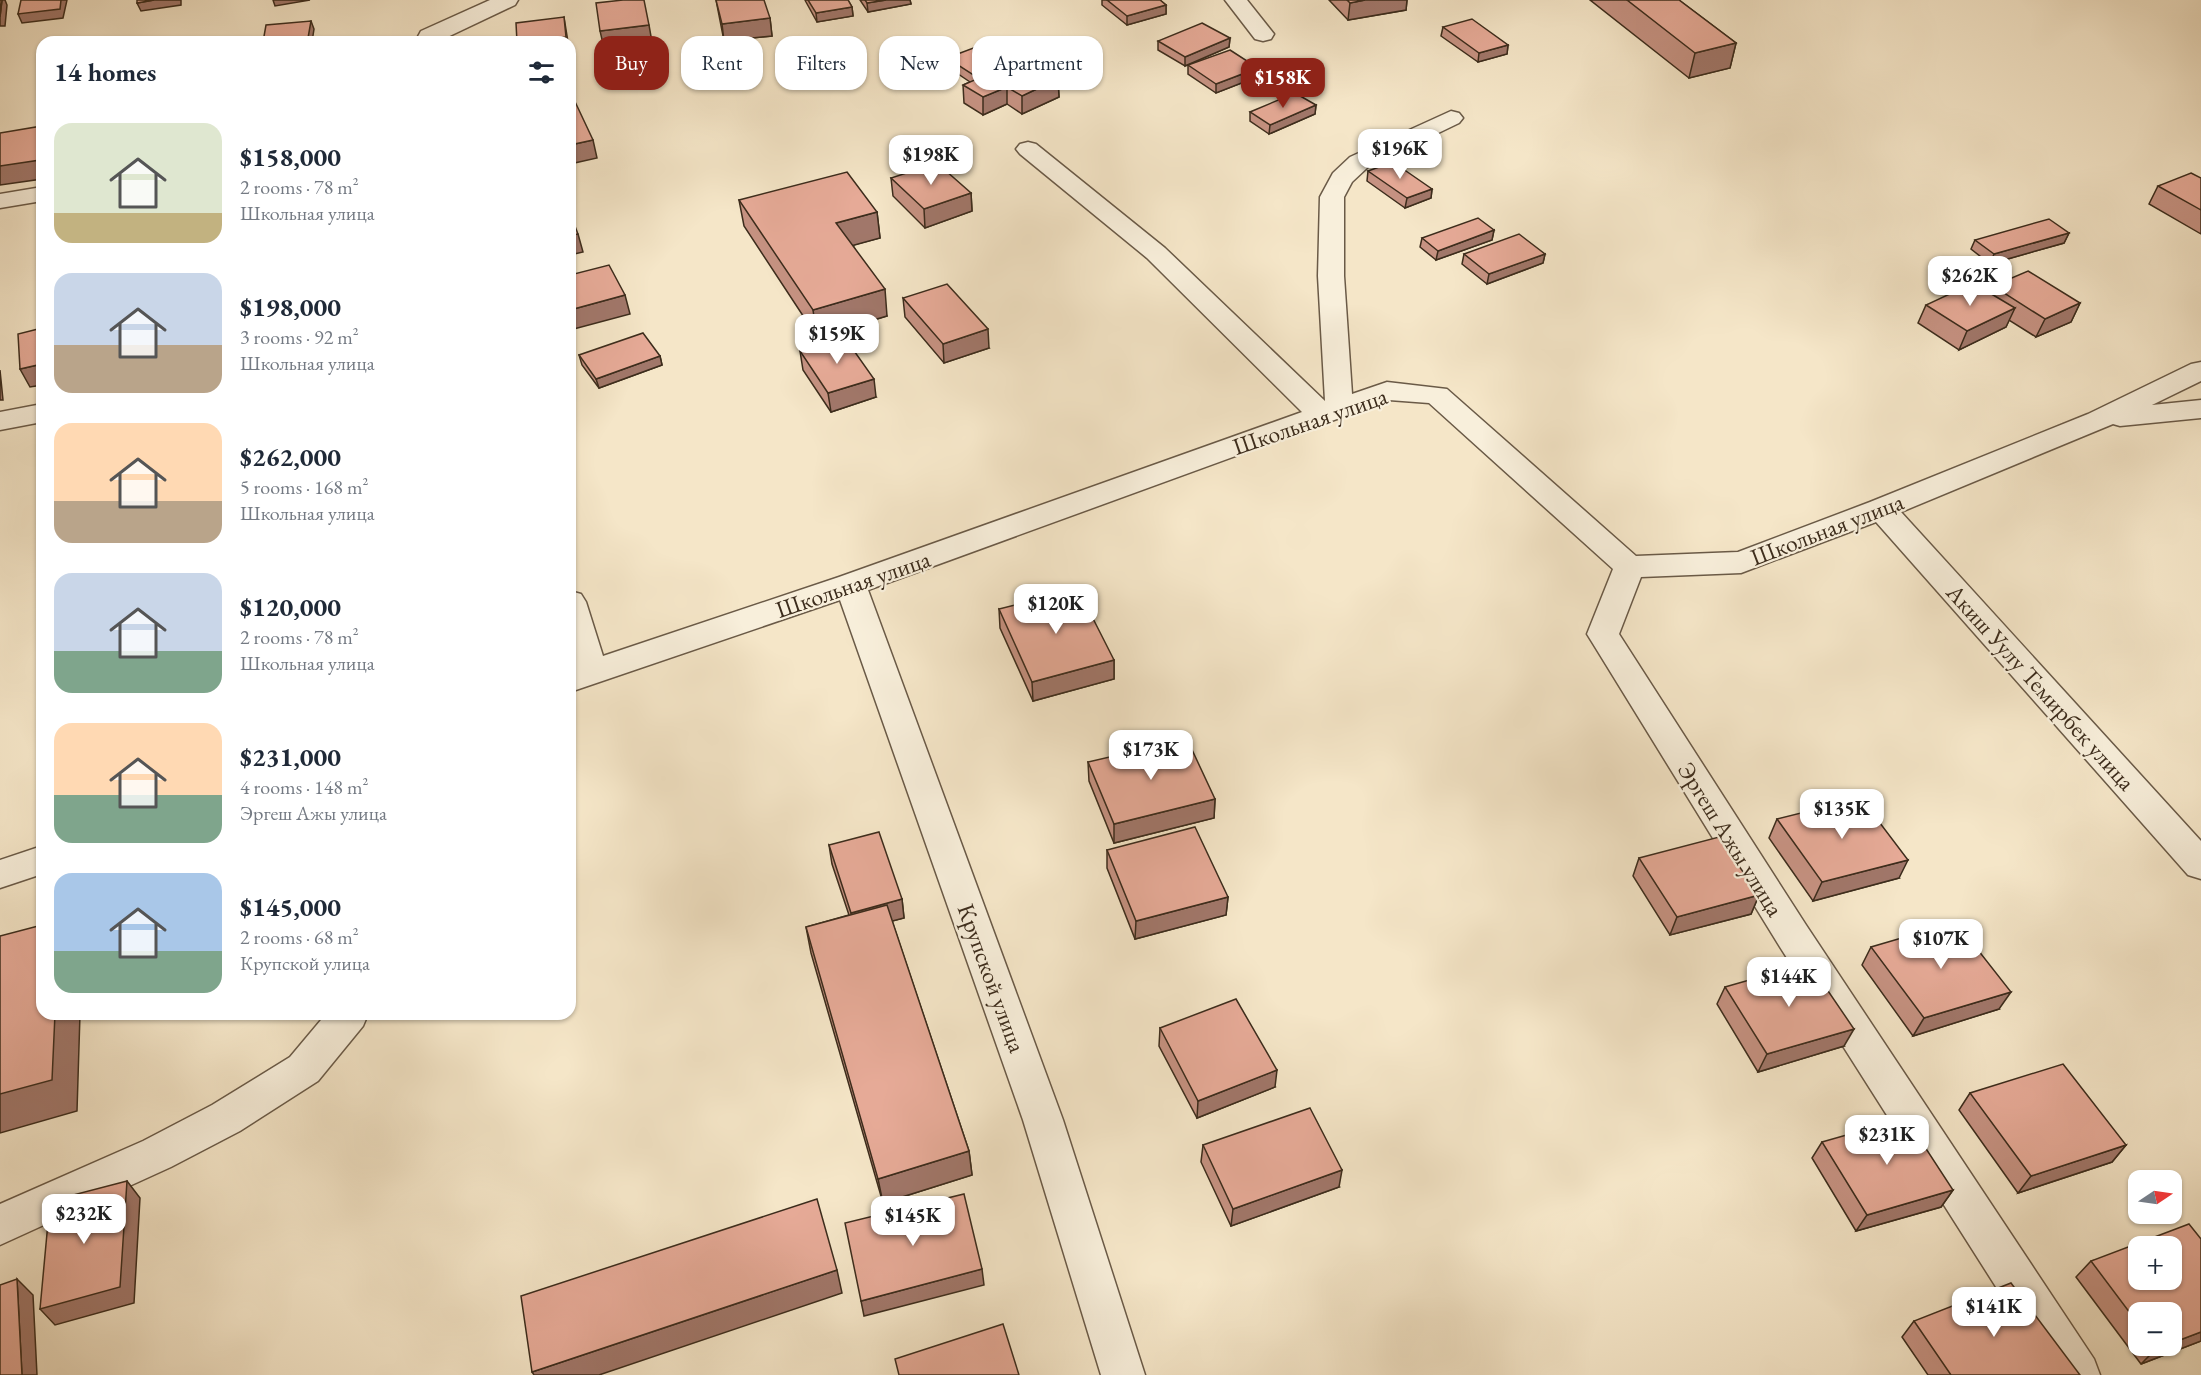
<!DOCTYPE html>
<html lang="en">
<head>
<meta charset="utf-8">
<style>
	:root { --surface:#fff; --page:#f6f6f7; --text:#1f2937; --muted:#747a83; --accent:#8f2418 }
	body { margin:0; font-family:"EB Garamond",serif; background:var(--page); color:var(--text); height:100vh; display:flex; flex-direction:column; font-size:22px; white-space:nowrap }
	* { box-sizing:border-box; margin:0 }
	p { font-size:20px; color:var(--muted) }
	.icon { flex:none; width:33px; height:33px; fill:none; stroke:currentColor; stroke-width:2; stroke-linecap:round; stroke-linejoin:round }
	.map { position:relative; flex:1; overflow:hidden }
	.side { position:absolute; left:36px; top:36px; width:540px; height:984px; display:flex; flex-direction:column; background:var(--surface); border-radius:18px; box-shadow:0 2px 4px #0004 }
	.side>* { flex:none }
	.top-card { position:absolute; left:594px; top:36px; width:570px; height:54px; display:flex; gap:12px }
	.needle { width:39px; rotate:77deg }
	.buttons { position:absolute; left:2128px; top:1170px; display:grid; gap:12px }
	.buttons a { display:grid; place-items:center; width:54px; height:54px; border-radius:12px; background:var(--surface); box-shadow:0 2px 4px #0004; font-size:30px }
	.price { position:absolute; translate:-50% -51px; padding:0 14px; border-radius:12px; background:#fff; color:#222; font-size:20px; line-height:39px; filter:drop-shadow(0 2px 3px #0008) }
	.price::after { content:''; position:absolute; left:50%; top:36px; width:18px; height:14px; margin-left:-9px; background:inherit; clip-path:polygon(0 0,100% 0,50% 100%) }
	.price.active { background:var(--accent); color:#fff }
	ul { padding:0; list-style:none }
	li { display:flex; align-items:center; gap:18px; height:150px; padding:0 18px }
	li span { display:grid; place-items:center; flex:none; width:168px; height:120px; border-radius:18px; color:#555 }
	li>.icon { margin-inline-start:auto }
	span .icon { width:72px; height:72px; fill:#fffc; stroke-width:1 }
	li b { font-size:26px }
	h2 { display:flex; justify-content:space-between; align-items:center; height:72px; padding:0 18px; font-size:26px }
	.chip { padding:0 21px; border-radius:18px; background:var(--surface); box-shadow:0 2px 4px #0004; font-size:21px; line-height:54px }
	.chip.active { background:var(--accent); color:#fff }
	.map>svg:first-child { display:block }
</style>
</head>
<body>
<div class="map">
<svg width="2201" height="1375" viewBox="0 0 2201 1375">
	<rect width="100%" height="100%" fill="#f5e6c8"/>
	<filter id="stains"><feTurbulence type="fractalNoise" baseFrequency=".00333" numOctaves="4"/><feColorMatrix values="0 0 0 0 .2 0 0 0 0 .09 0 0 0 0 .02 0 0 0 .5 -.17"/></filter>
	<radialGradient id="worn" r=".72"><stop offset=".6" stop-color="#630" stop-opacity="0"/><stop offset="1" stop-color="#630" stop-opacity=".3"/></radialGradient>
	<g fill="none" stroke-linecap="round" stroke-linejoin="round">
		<defs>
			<g id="minor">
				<path d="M490 0H518L515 5 437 42H415L421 31Z"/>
				<path d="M1225 0H1247L1274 34 1271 39 1263 41 1255 39Z"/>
				<path d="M1451 111 1459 113 1463 118 1459 123 1368 167 1352 182 1344 197V276L1352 394 1387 382 1447 389 1636 556 1738 552 1870 502 2088 414 2191 364 2201 362V381L2152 405 2201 400V418L2120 426 2113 424 1901 512 2201 841V879L2188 875 1876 522 1741 573 1641 577 1619 634 1806 925 2094 1359 2100 1375H2052L1780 947 1592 642 1587 634 1613 569 1429 403 1389 400 868 590 1063 1120 1145 1375H1101L1023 1120 840 600 570 692V668L574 666 570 654V591L581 594 586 602 603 656 839 577 1302 412 1147 258 1020 154 1016 149 1020 144 1028 142 1036 144 1165 248 1325 401 1318 276 1320 197 1333 173 1350 157Z"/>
				<path d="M42 187V201L0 208V194Z"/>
				<path d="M42 404V422L0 430V412Z"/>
				<path d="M42 846V874L0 888V860Z"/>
				<path d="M326 1014H368L363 1026 318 1081 240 1131 171 1167 0 1245V1204L143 1141 212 1105 290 1057Z"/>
			</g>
		</defs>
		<use href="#minor" stroke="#6a5a47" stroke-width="3"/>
		<use href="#minor" fill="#f8efdb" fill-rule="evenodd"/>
	</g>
	<g fill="#c69282" stroke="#3c2c1c" stroke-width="1.5" fill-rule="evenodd">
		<path d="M716 0 770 18 772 36 724 41Z"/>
		<path d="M805 0H848L852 7 853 16 817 22 806 2Z"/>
		<path d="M860 0H910L911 4 868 12Z"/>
		<path d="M1102 0H1160L1166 5V14L1127 25 1102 5Z"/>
		<path d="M1329 0H1407L1406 10 1348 20Z"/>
		<path d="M1590 0H1679L1736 43 1730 68 1689 78Z"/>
		<path d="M1443 27 1508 45 1507 54 1478 62 1441 36Z"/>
		<path d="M1230 38 1229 47 1185 66 1158 50V41Z"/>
		<path d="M947 58 1014 63 1058 79 1059 97 1022 114 1007 104 983 115 964 103 963 85 970 82 948 67Z"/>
		<path d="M1188 65 1258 68 1257 77 1216 93 1188 74Z"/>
		<path d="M1316 105 1315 114 1269 134 1250 121V112Z"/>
		<path d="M1368 171 1432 189 1431 198 1405 208 1367 181Z"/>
		<path d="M891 178 971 193 972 211 925 228 893 196Z"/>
		<path d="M2201 178V234L2149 204 2158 186Z"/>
		<path d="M739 200 877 212 880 238 853 245 887 316 817 337 744 226Z"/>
		<path d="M1494 230 1492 240 1436 260 1420 247 1422 238Z"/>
		<path d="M2069 233 2064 243 1990 264 1971 249 1975 240Z"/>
		<path d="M1464 254H1545L1543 263 1487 284 1462 264Z"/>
		<path d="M1993 286 2080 303 2071 322 2036 337 2009 320 2006 327 1959 350 1918 323 1926 305 1990 293Z"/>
		<path d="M903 298 989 348 944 363 905 317Z"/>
		<path d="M800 351 876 397 831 412 803 370Z"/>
		<path d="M579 355 660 356 662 365 599 388 582 365Z"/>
		<path d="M999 609 1114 660V679L1033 701 1000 628Z"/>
		<path d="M1088 762 1215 799 1214 818 1114 843 1089 781Z"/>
		<path d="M1777 819 1899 878 1813 901 1769 838Z"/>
		<path d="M829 845 902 899 904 918 892 921 969 1151 972 1175 883 1203 811 953 806 927 849 915 832 864Z"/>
		<path d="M1107 850 1228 897 1226 915 1135 939 1107 868Z"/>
		<path d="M1639 858 1759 895 1751 914 1670 935 1633 876Z"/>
		<path d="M1871 947 1999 1009 1913 1036 1862 965Z"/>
		<path d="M1725 987 1844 1046 1758 1072 1717 1004Z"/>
		<path d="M1160 1028 1275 1087 1197 1118 1159 1046Z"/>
		<path d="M1970 1093 2126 1145 2112 1162 2018 1193 1959 1110Z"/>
		<path d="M1822 1142 1953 1190 1941 1207 1856 1231 1812 1158Z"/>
		<path d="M1203 1145 1339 1187 1231 1226 1201 1162Z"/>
		<path d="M2201 1239V1341L2141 1364 2076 1277 2091 1261ZM2139 1312 2172 1346H2139Z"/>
		<path d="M1914 1321 2080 1375H1928L1902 1337Z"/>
	</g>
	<g fill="#a1776a" stroke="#3c2c1c" stroke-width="1.5">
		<path d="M2 0H5L7 5 5 26H0V17Z"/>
		<path d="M61 0H67L63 18 22 23 18 14Z"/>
		<path d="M154 0H181V5L141 11 137 3Z"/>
		<path d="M273 0H310L275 6Z"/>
		<path d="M886 0H910L911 4 868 12 867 3Z"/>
		<path d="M1365 0H1407L1406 10 1348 20 1350 3Z"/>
		<path d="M1166 5V14L1127 25V16Z"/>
		<path d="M852 7 853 16 817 22 816 13Z"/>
		<path d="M564 17 568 42H528Z"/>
		<path d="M770 18 772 36 724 41 722 24Z"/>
		<path d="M311 21 314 29 312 42H266Z"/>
		<path d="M649 25 652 42 604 48 600 31Z"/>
		<path d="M1230 38 1229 47 1185 66V57Z"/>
		<path d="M1736 43 1730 68 1689 78 1695 53Z"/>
		<path d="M1508 45 1507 54 1478 62 1479 53Z"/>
		<path d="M1258 68 1257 77 1216 93V84Z"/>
		<path d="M1058 79 1059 97 1022 114V96Z"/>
		<path d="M1007 87V104L983 115V97Z"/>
		<path d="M1316 105 1315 114 1269 134 1270 125Z"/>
		<path d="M593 140 597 158 570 164V145Z"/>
		<path d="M42 146V179L0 185V166Z"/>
		<path d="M1432 189 1431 198 1405 208 1407 198Z"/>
		<path d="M971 193 972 211 925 228 924 209Z"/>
		<path d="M877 212 880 238 840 249 836 223Z"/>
		<path d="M1494 230 1492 240 1436 260 1438 251Z"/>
		<path d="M2069 233 2064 243 1990 264 1994 254Z"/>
		<path d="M578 234 583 252 570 255V235Z"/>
		<path d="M1545 254 1543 263 1487 284 1489 274Z"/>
		<path d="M885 289 887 316 817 337 813 310Z"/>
		<path d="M625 295 630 314 570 330V310Z"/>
		<path d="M2080 303 2071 322 2036 337 2045 319Z"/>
		<path d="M2015 308 2006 327 1959 350 1967 331Z"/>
		<path d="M988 329 989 348 944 363 943 344Z"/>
		<path d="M660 356 662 365 599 388 596 379Z"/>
		<path d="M42 364V385L30 387 20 369Z"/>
		<path d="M0 370 3 400H0Z"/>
		<path d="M874 379 876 397 831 412 828 393Z"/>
		<path d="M1114 660V679L1033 701 1032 682Z"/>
		<path d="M1215 799 1214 818 1114 843V824Z"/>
		<path d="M1908 860 1899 878 1813 901 1822 882Z"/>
		<path d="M1759 895 1751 914 1670 935 1677 917Z"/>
		<path d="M1228 897 1226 915 1135 939 1136 921Z"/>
		<path d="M902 899 904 918 854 931 851 913Z"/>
		<path d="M2011 992 1999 1009 1913 1036 1924 1018Z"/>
		<path d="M55 1014H80L77 1111 0 1133V1094Z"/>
		<path d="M1854 1029 1844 1046 1758 1072 1767 1054Z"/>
		<path d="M1277 1070 1275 1087 1197 1118 1198 1101Z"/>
		<path d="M2126 1145 2112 1162 2018 1193 2031 1176Z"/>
		<path d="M969 1151 972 1175 883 1203 878 1179Z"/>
		<path d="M1342 1170 1339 1187 1231 1226 1233 1209Z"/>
		<path d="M127 1181 140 1198 134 1303 55 1325 40 1309Z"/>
		<path d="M1953 1190 1941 1207 1856 1231 1867 1215Z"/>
		<path d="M982 1269 984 1285 864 1316 861 1301Z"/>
		<path d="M837 1270 842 1293 599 1375H534L532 1372Z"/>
		<path d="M17 1279 33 1295 37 1375H22Z"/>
		<path d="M2201 1332V1341L2141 1364 2157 1348 2164 1346H2172V1343Z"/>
	</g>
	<g fill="#e6aa97" stroke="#3c2c1c" stroke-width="1.5" fill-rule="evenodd">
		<path d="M0 0H2L0 17Z"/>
		<path d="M21 0H61L60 9 18 14Z"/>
		<path d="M137 0H154L137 3Z"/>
		<path d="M623 0H644L649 25 600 31 596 3Z"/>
		<path d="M716 0H764L770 18 722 24Z"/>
		<path d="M808 0H848L852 7 816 13Z"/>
		<path d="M865 0H886L867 3Z"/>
		<path d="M1107 0H1160L1166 5 1127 16Z"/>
		<path d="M1347 0H1365L1350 3Z"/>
		<path d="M1627 0H1679L1736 43 1695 53Z"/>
		<path d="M564 17 566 37 528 42H517L516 23Z"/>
		<path d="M1472 19 1508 45 1479 53 1443 27Z"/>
		<path d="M311 21 308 38 263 42 266 25Z"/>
		<path d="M1202 23 1230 38 1185 57 1158 41Z"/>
		<path d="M984 44 1014 63 978 78 947 58Z"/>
		<path d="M1230 50 1258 68 1216 84 1188 65Z"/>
		<path d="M1023 59 1058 79 1022 96 1007 87 983 97 963 85Z"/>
		<path d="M570 91 593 140 570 145Z"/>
		<path d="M1295 93 1316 105 1270 125 1250 112Z"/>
		<path d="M42 126V146L40 160 0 166V133Z"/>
		<path d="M1393 162 1432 189 1407 198 1368 171Z"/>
		<path d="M937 163 971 193 924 209 891 178Z"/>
		<path d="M847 172 877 212 836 223 885 289 813 310 739 200Z"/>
		<path d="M2191 173 2201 178V210L2158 186Z"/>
		<path d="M570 213 578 234 570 235Z"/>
		<path d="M1478 218 1494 230 1438 251 1422 238Z"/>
		<path d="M2049 219 2069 233 1994 254 1975 240Z"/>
		<path d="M1519 234 1545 254 1489 274 1464 254Z"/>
		<path d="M609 265 625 295 570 310V275Z"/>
		<path d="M2028 271 2080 303 2045 319 1993 286Z"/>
		<path d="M1973 283 2015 308 1967 331 1926 305Z"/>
		<path d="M947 284 988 329 943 344 903 298Z"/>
		<path d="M42 328V364L20 369 18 334Z"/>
		<path d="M643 333 660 356 596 379 579 355Z"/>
		<path d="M845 338 874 379 828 393 800 351Z"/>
		<path d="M1078 589 1114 660 1032 682 999 609Z"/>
		<path d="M1187 739 1215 799 1114 824 1088 762Z"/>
		<path d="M1861 798 1908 860 1822 882 1777 819Z"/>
		<path d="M1195 827 1228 897 1136 921 1107 850Z"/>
		<path d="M879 832 902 899 851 913 829 845Z"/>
		<path d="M1719 837 1759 895 1677 917 1639 858Z"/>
		<path d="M887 905 969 1151 878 1179 806 927Z"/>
		<path d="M1956 922 2011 992 1924 1018 1871 947Z"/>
		<path d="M42 925V1014H55L52 1080 0 1094V936Z"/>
		<path d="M1809 963 1854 1029 1767 1054 1725 987Z"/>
		<path d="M1236 999 1277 1070 1198 1101 1160 1028Z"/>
		<path d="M2063 1064 2126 1145 2031 1176 1970 1093Z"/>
		<path d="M1310 1108 1342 1170 1233 1209 1203 1145Z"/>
		<path d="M1906 1118 1953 1190 1867 1215 1822 1142Z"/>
		<path d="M127 1181 120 1287 40 1309 50 1201Z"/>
		<path d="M964 1194 982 1269 861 1301 845 1223Z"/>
		<path d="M817 1199 837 1270 532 1372 521 1296Z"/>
		<path d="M2189 1224 2201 1239V1332L2172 1343V1312H2139V1325L2091 1261ZM2139 1246H2172V1280H2139Z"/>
		<path d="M17 1279 22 1375H0V1285Z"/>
		<path d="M2011 1283 2080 1375H1951L1914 1321Z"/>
		<path d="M1003 1324 1019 1375H899L895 1359Z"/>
		<path d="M2154 1346H2164L2157 1348Z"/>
	</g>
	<g text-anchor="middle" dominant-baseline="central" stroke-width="4.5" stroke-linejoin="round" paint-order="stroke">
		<g font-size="24" fill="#3c2c1c" stroke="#f8efdb">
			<text transform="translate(1310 421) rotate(-19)">Школьная улица</text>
			<text transform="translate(1827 529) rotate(-21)">Школьная улица</text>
			<text transform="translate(853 584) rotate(-19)">Школьная улица</text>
			<text transform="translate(2041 687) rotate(48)">Акиш Уулу Темирбек улица</text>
			<text transform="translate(1731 839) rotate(58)">Эргеш Ажы улица</text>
			<text transform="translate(992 978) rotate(70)">Крупской улица</text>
		</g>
	</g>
	<rect width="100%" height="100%" filter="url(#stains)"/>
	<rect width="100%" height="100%" fill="url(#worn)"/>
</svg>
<div class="buttons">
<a><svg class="needle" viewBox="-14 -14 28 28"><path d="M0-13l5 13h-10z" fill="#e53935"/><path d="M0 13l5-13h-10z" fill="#747a83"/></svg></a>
<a>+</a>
<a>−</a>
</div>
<b class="price active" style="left:1283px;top:109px">$158K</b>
<b class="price" style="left:1400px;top:180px">$196K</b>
<b class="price" style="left:931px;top:186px">$198K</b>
<b class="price" style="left:1970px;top:307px">$262K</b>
<b class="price" style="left:837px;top:365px">$159K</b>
<b class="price" style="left:1056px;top:635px">$120K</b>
<b class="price" style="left:1151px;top:781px">$173K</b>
<b class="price" style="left:1842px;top:840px">$135K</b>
<b class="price" style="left:1941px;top:970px">$107K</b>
<b class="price" style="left:1789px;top:1008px">$144K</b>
<b class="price" style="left:1887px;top:1166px">$231K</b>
<b class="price" style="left:84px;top:1245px">$232K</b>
<b class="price" style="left:913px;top:1247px">$145K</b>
<b class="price" style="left:1994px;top:1338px">$141K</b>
<div class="top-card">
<a class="chip active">Buy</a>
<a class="chip">Rent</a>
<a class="chip">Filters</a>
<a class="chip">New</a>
<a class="chip">Apartment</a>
</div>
<section class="side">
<h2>14 homes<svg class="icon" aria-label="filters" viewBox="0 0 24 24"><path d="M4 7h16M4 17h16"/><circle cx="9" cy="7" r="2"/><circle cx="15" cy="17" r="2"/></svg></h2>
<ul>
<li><span style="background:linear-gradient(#dfe7d0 75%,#c2b280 0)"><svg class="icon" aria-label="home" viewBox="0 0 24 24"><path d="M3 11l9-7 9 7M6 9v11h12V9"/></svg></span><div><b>$158,000</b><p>2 rooms · 78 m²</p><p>Школьная улица</p></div></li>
<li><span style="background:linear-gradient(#c9d6e8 60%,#b9a48a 0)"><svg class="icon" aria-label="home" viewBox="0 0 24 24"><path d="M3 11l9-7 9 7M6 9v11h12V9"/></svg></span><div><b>$198,000</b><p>3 rooms · 92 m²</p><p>Школьная улица</p></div></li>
<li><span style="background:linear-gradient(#ffd9b3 65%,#b9a48a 0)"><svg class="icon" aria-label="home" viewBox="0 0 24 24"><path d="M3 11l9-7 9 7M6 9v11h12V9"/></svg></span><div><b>$262,000</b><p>5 rooms · 168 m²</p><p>Школьная улица</p></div></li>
<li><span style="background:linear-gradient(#c9d6e8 65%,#7fa58c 0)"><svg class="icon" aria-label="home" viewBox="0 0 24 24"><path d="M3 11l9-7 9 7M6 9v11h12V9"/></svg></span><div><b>$120,000</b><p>2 rooms · 78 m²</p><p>Школьная улица</p></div></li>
<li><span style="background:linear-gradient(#ffd9b3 60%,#7fa58c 0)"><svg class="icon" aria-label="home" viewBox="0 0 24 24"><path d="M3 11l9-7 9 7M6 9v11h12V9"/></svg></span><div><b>$231,000</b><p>4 rooms · 148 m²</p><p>Эргеш Ажы улица</p></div></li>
<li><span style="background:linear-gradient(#a9c7e8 65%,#7fa58c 0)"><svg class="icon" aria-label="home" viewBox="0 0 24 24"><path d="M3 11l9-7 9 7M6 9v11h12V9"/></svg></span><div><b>$145,000</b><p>2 rooms · 68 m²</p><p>Крупской улица</p></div></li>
</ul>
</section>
</div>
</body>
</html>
